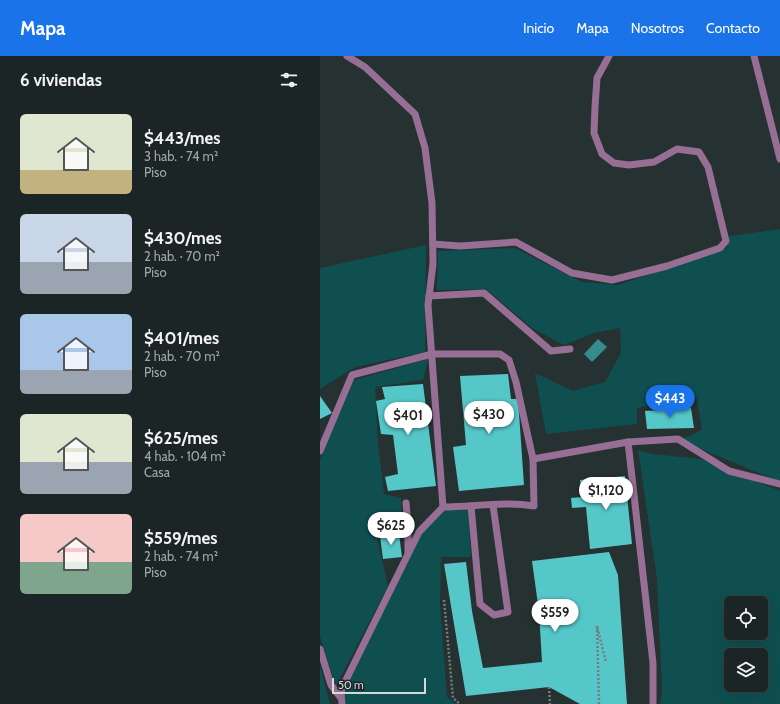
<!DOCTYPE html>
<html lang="es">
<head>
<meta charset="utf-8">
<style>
	:root { --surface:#1c2525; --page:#252d2d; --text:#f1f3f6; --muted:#a0a5a7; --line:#3a4242; --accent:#1a73e8 }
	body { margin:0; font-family:Cabin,sans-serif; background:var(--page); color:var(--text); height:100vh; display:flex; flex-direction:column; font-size:15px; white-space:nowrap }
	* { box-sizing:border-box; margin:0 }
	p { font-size:13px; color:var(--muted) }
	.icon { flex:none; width:22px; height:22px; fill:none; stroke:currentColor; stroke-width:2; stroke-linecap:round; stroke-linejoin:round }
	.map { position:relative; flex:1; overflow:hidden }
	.details { display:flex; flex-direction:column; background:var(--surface); width:320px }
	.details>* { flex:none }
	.controls { position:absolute; left:404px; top:540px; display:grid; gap:8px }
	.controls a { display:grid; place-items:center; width:44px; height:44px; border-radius:6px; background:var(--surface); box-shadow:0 4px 16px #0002,0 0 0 1px var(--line); font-size:20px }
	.scale { position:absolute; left:12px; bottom:10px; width:94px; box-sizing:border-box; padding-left:4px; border:2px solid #d3dada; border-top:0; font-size:11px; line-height:14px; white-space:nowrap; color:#d3dada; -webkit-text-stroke:3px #1d2727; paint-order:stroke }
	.price { position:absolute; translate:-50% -34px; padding:0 9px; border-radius:14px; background:#fff; color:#222; font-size:13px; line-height:26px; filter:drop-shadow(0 1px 2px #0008) }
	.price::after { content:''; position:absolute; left:50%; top:24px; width:12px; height:9px; margin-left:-6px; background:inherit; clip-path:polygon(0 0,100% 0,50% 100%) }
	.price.active { background:var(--accent); color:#fff }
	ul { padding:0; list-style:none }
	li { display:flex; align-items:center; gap:12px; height:100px; padding:0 20px }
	li span { display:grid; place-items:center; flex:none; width:112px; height:80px; border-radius:6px; color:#555 }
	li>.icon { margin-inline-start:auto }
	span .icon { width:48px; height:48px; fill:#fffc; stroke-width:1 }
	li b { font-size:17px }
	h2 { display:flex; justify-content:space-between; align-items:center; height:48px; padding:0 20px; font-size:17px }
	header { display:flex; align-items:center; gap:24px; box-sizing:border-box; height:56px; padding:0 20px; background:var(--accent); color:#fff }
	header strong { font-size:19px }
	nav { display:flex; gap:22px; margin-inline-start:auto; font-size:14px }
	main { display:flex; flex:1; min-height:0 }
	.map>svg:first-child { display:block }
</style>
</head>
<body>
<header>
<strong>Mapa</strong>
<nav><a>Inicio</a><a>Mapa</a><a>Nosotros</a><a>Contacto</a></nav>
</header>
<main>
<section class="details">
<h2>6 viviendas<svg class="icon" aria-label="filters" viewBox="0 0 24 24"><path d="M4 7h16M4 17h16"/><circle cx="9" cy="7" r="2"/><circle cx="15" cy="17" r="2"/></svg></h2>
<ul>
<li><span style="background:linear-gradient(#dfe7d0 70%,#c2b280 0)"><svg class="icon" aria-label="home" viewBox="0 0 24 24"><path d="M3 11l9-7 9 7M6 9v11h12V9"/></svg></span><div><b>$443/mes</b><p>3 hab. · 74 m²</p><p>Piso</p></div></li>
<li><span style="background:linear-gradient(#c9d6e8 60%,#9aa5b1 0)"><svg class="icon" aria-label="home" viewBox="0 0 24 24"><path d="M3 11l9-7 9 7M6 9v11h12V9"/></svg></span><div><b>$430/mes</b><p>2 hab. · 70 m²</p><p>Piso</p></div></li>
<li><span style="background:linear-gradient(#a9c7e8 70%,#9aa5b1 0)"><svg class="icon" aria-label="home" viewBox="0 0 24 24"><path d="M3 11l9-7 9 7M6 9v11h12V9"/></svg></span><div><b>$401/mes</b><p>2 hab. · 70 m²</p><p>Piso</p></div></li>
<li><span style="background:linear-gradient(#dfe7d0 60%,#9aa5b1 0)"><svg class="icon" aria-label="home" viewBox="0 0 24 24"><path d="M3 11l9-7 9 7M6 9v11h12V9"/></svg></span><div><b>$625/mes</b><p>4 hab. · 104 m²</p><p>Casa</p></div></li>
<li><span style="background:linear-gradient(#f6c9c9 60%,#7fa58c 0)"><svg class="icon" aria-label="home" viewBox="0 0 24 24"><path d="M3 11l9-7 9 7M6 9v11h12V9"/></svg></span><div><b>$559/mes</b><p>2 hab. · 74 m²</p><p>Piso</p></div></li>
</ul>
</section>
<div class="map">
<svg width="460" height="648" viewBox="0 0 460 648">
	<rect width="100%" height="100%" fill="#263131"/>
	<g fill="#0f4f50" fill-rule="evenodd">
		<path d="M460 173V426L360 384 382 374 377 342 317 352V368L226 378 215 317 253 335 285 326 301 297 300 272 274 277 244 289 212 272 166 233 117 234 118 195 195 192 262 226 298 229 407 192 409 180Z"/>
		<path d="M106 189 105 296 35 311 0 333V212Z"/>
		<path d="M108 303 103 324 55 331 58 388 64 438 81 442 82 475 56 477 68 530 16 630 0 581V403L34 324Z"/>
		<path d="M318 394 332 398 382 403 460 435V648H340L342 634 337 523ZM411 547H441V577H411ZM411 599H441V629H411Z"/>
		<path d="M124 454H148L151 501H121L120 549 127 641 136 648H24L22 640 102 477Z"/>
		<path d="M0 610 10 648H0Z"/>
	</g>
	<path fill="#358c8e" d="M278 283 287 291 272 306 264 298Z"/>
	<g fill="#56c7c9">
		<path d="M188 318 191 343H198L204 429 139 435 133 391 146 389 140 320Z"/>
		<path d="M103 328 116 430 68 435 65 421 78 418 73 379 61 378 56 345 65 343 62 331Z"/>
		<path d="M0 340 12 357 0 363Z"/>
		<path d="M371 352 374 372 327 373 325 355Z"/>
		<path d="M305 420 312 488 270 493 266 451 252 452 251 442 262 441 260 424Z"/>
		<path d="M79 478 82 501 63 503 60 480Z"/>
		<path d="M289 496 298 519 307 648H260L229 631 146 640 124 508 146 506 152 555 163 612 222 606 219 556 212 505Z"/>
	</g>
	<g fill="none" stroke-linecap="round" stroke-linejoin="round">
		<g stroke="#747d7d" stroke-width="2.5" stroke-dasharray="2 2" stroke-linecap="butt">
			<path d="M124 544 133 642 140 648"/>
			<path d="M229 631 230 648"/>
			<path d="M279 648 277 570 286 606"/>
		</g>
		<g stroke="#976e94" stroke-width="7">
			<path d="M27 0 45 11 95 58 105 92 112 147 113 208 108 249 123 451"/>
			<path d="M434 0 460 103"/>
			<path d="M113 188 140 190 196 186 252 217 292 224 347 210 400 192 406 185 388 111 379 96 357 93 334 106 309 109 294 107 282 98 274 77 275 51 277 22 289 0"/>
			<path d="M109 240 164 237 231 295 250 293"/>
			<path d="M308 386 333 607V648"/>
			<path d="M0 395 32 319 112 298H180L189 304 196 326 213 403 214 450C184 445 153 451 123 451L99 476 22 632 21 637 22 648"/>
			<path d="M213 403 308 386 358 383 409 415 460 428"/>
			<path d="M86 447 88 469V497"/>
			<path d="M151 450 160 548 174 559 188 556 173 449"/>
			<path d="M0 593 11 629 21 642"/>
		</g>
	</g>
</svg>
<div class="controls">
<a><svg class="icon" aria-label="locate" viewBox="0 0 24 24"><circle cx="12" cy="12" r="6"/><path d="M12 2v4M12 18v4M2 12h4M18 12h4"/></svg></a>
<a><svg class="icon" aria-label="layers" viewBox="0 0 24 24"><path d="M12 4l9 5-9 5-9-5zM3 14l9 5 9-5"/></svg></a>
</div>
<div class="scale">50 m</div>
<b class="price active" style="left:350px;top:363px">$443</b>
<b class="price" style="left:169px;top:379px">$430</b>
<b class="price" style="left:88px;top:380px">$401</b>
<b class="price" style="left:286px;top:455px">$1,120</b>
<b class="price" style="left:71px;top:490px">$625</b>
<b class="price" style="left:235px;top:577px">$559</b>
</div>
</main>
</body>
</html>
